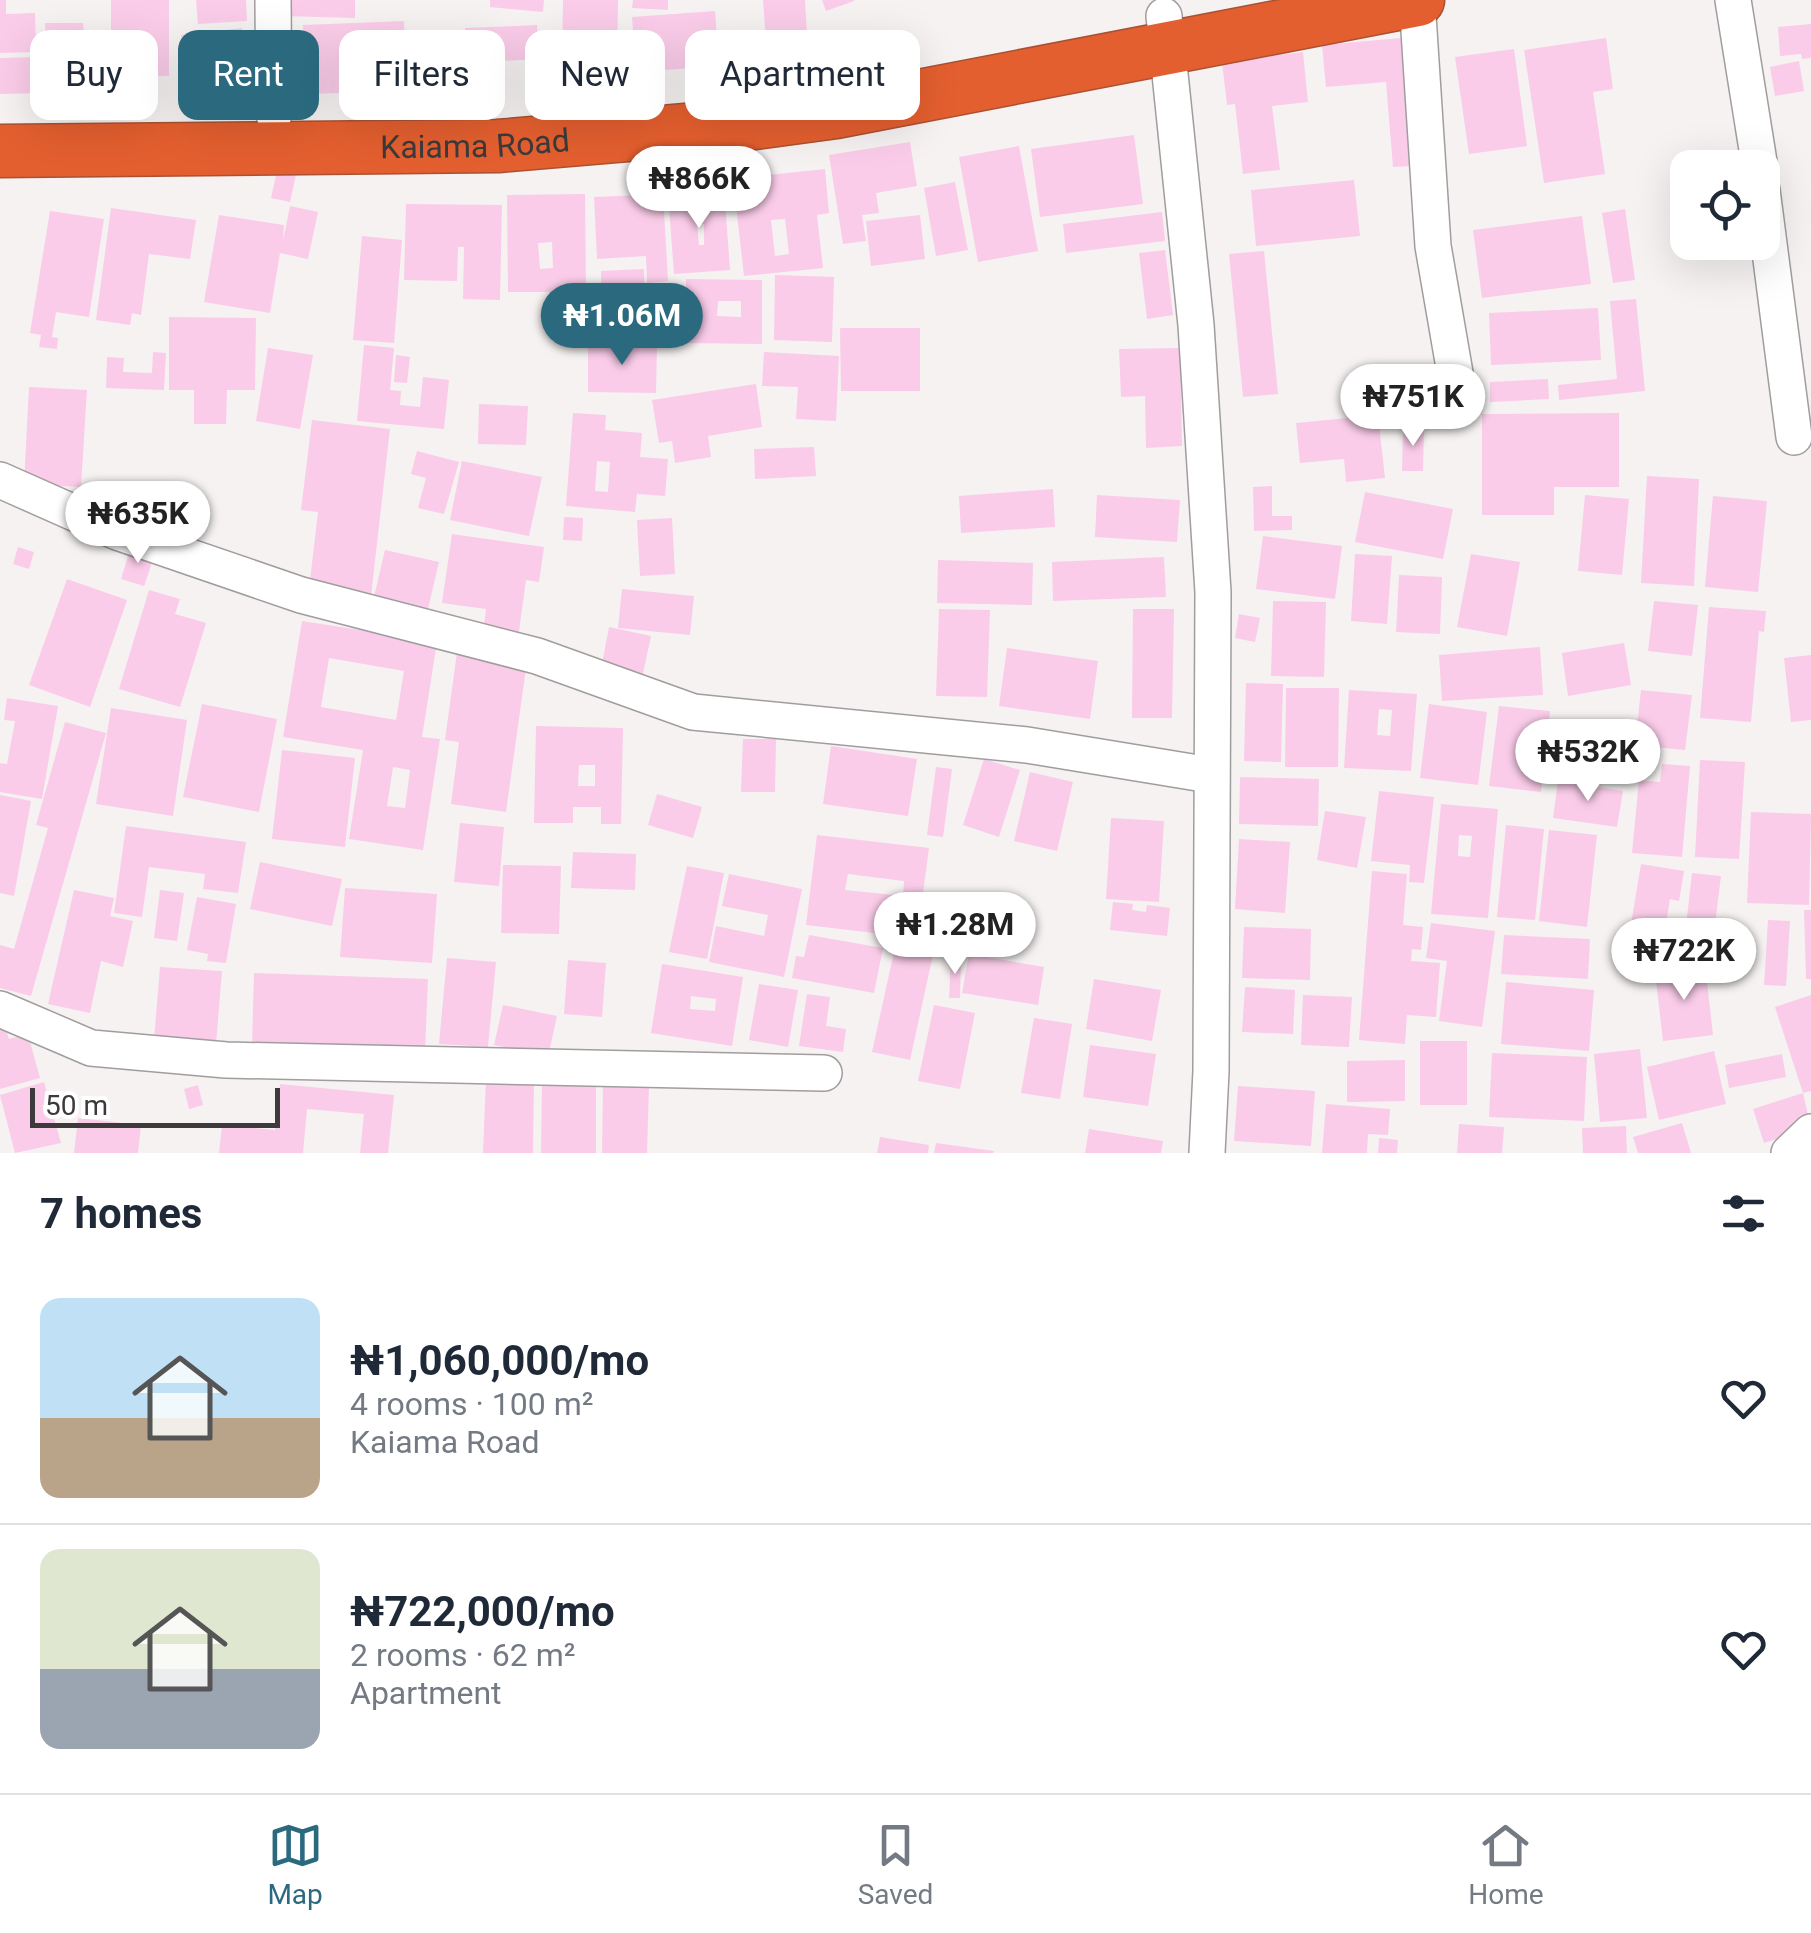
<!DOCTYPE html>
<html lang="en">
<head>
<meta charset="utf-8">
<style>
	:root { --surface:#fff; --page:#f2f2f3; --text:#1f2937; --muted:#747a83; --line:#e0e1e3; --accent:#2a697e }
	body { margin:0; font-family:Roboto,sans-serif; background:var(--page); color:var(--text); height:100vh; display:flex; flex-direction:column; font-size:38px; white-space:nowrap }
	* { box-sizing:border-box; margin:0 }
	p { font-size:32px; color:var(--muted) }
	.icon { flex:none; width:55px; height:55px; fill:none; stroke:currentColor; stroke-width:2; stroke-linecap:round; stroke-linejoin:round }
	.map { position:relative; height:1153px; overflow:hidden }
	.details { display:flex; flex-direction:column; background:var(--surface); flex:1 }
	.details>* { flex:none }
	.hud { position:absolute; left:30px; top:30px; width:1000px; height:90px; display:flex; gap:20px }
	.buttons { position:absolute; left:1670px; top:150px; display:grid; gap:20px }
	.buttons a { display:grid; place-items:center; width:110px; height:110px; border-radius:20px; background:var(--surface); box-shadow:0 10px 40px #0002; font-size:50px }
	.scale { position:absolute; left:30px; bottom:25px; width:250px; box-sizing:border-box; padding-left:10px; border:5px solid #3c3a3b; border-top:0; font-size:28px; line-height:35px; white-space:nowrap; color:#3c3a3b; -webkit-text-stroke:8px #fff; paint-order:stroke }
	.price { position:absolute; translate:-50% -85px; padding:0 22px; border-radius:35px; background:#fff; color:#222; font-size:32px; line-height:65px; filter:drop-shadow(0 2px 5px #0008) }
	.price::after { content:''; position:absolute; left:50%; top:60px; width:30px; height:22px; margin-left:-15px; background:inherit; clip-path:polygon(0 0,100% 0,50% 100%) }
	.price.current { background:var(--accent); color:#fff }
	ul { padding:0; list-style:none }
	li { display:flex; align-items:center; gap:30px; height:250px; padding:0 40px }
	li+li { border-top:2px solid var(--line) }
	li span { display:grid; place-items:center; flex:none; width:280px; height:200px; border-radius:20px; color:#555 }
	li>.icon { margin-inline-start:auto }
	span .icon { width:120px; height:120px; fill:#fffc; stroke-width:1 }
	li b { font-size:42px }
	h2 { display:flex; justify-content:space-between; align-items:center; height:120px; padding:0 40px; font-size:42px }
	.tag { padding:0 35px; border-radius:20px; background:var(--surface); box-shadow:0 10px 40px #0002; font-size:35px; line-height:90px }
	.tag.current { background:var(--accent); color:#fff }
	.menu { display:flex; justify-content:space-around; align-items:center; height:140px; border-top:2px solid var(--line); background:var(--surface); font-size:28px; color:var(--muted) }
	.menu a { display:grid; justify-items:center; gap:5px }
	.menu .current { color:var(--accent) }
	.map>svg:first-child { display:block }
</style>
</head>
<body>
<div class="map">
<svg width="1811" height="1153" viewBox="0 0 1811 1153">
	<rect width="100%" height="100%" fill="#f6f2f2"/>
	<g fill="#facce9" fill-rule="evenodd">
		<path d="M0 0H6V14L35 13 36 52 0 53Z"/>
		<path d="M111 0H169V76L111 77Z"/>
		<path d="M196 0H246L247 21 198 24Z"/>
		<path d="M283 0H355V18L283 16Z"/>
		<path d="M490 0H544L543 12 490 7Z"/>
		<path d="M563 0H618L617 66H562Z"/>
		<path d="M633 0H668V10L632 8Z"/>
		<path d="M763 0H805L808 52 767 55Z"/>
		<path d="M822 0H854V1L826 11Z"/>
		<path d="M715 11 719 66 636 72 632 17Z"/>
		<path d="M404 21 407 91 306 94 303 25Z"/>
		<path d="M45 23H83L84 36 105 35V68H96V84L46 85Z"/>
		<path d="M1811 24V58L1802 59 1801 54 1780 56 1778 27Z"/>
		<path d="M537 25 539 59 466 63 465 28Z"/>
		<path d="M242 28 247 80 187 87 181 35Z"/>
		<path d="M1401 38 1412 166 1393 167 1386 82 1326 87 1322 45Z"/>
		<path d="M1606 38 1613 89 1593 92 1605 174 1544 183 1524 50Z"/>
		<path d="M1514 49 1527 146 1469 154 1455 57Z"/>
		<path d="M1303 52 1308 102 1272 106 1280 170 1243 174 1235 104 1227 105 1222 62Z"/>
		<path d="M37 57 38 93 0 94V58Z"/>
		<path d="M1799 61 1804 91 1775 96 1770 67Z"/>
		<path d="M620 69 622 86 600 87 599 70Z"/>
		<path d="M565 70H586L587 94 566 95Z"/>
		<path d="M1134 135 1143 204 1040 217 1031 149Z"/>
		<path d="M910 142 917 186 876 193 879 213 862 215 866 241 843 244 829 155Z"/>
		<path d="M1019 146 1038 251 978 262 959 157Z"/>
		<path d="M825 169 829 213 817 215 823 268 744 276 733 179ZM785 219 789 254 775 256 771 220Z"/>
		<path d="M277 171 296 175 290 202 271 198Z"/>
		<path d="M1354 180 1360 236 1256 246 1251 190Z"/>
		<path d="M955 182 968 250 936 256 924 188Z"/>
		<path d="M724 188 730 270 674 274 668 193ZM697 224H704V245H699Z"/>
		<path d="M585 194 586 292H508L507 195ZM552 242 553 268 540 269 538 243Z"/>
		<path d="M663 194 668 281 647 283 646 256 597 259 594 197Z"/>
		<path d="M406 204 502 205 500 300 463 299 464 247H458L457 281 404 280Z"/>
		<path d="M290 206 318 212 308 259 280 253 270 313 204 302 219 215 284 225 283 241Z"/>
		<path d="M111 208 196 220 190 259 149 254 141 315 132 313 130 325 96 320Z"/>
		<path d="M1625 209 1635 280 1613 283 1602 213Z"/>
		<path d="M50 211 104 219 89 317 56 312 52 337 58 338 57 349 39 347 41 335 30 333Z"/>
		<path d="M1162 212 1165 241 1066 253 1063 224Z"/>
		<path d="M920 215 925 259 871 266 866 221Z"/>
		<path d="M1582 216 1591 284 1482 298 1473 230Z"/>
		<path d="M362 236 402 240 394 343 353 340Z"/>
		<path d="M1165 250 1173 315 1147 319 1139 253Z"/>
		<path d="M1264 251 1278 394 1243 397 1229 254Z"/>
		<path d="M644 269 645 325 602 327 601 271Z"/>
		<path d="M775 275 834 277 832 342 774 340Z"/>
		<path d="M686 279 762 280V344L685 343ZM718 301H741V317L717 316Z"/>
		<path d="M1636 299 1645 391 1559 400 1558 385 1617 379 1610 301Z"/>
		<path d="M1598 308 1601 360 1491 365 1489 313Z"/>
		<path d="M169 317 256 318 255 390H227L226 424H194V390H169Z"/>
		<path d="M840 328H920V391H841Z"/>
		<path d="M588 343 657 344 656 393 588 392Z"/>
		<path d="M364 345 394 348 390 390 401 391 400 405 420 407 423 377 449 380 444 429 357 421Z"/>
		<path d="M268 348 313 355 300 429 256 421Z"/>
		<path d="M1180 348 1182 446 1146 448 1145 396 1121 397 1119 349Z"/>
		<path d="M153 352 166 353 164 390 106 388 107 357 124 358 123 372 152 373Z"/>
		<path d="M764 352 839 356 836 421 796 419 798 387 762 386Z"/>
		<path d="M396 355 410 357 407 383 394 382Z"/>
		<path d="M1383 365 1418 368 1416 395 1380 392Z"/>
		<path d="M1548 379 1549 399 1490 402V382Z"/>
		<path d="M756 384 762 427 708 436 711 457 675 463 672 441 659 443 652 400Z"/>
		<path d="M29 387 87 390 81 487 24 484Z"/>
		<path d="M479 404 528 406 526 445 478 444Z"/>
		<path d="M573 413 606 415 605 430 642 433 640 457 668 459 665 496 637 494 635 512 566 506ZM597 461 610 462 608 492 595 491Z"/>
		<path d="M1619 413V487H1554V515H1482V414Z"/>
		<path d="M1378 415 1385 478 1346 482 1344 459 1300 463 1296 423Z"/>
		<path d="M312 420 390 429 371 596 309 589 318 512 301 510Z"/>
		<path d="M1403 427H1424L1423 471H1402Z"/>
		<path d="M814 447 816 476 755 479 754 449Z"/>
		<path d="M417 451 459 462 444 514 418 508 426 478 411 474Z"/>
		<path d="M462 461 542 477 529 536 450 520Z"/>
		<path d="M1647 476 1699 479 1694 586 1641 583Z"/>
		<path d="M1272 486V516H1292V530L1254 531 1253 487Z"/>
		<path d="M1053 489 1055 527 961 533 959 496Z"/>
		<path d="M1365 492 1453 509 1443 559 1355 542Z"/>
		<path d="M1097 495 1180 500 1177 542 1095 537Z"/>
		<path d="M1585 495 1629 499 1622 575 1578 571Z"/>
		<path d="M1713 496 1767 501 1758 592 1705 587Z"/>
		<path d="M564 517 583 518 582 541 563 540Z"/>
		<path d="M672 518 675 574 640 576 637 520Z"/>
		<path d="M452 534 544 547 539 582 526 580 518 639 483 634 486 609 442 603Z"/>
		<path d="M1263 536 1342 546 1335 599 1256 589Z"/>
		<path d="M131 546 155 554 144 586 121 579Z"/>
		<path d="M18 547 34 552 29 569 13 564Z"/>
		<path d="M385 550 439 562 427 613 373 601Z"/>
		<path d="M1355 554 1392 556 1387 624 1351 621Z"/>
		<path d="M1471 554 1520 562 1507 636 1457 627Z"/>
		<path d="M1164 557 1166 597 1053 601 1052 562Z"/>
		<path d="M938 560 1033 563 1032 605 937 603Z"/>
		<path d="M1399 575 1442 577 1440 634 1396 632Z"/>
		<path d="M67 579 127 600 90 707 29 685Z"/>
		<path d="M622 589 694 596 690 635 618 628Z"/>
		<path d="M149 590 180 599 175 614 206 623 180 707 119 689Z"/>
		<path d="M1273 601 1326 602 1324 677 1271 676Z"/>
		<path d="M1654 601 1698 605 1692 656 1648 651Z"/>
		<path d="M1709 607 1766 611 1764 632 1759 631 1751 722 1700 718Z"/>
		<path d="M939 609 990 610 987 697 936 696Z"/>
		<path d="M1133 609H1174L1172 718H1132Z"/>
		<path d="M1239 614 1260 618 1255 642 1235 638Z"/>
		<path d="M302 621 437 642 422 737 440 739 423 850 349 839 363 750 283 737ZM329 658 404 671 396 720 321 707ZM393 767 410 770 405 808 387 806Z"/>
		<path d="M609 627 651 636 642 678 601 669Z"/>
		<path d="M1624 643 1631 685 1568 696 1562 653Z"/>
		<path d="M1540 647 1543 695 1442 701 1439 655Z"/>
		<path d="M1007 648 1098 661 1090 719 999 706Z"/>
		<path d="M457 652 527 661 506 812 451 804 459 742 445 740Z"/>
		<path d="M1811 655V720L1791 722 1784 658Z"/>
		<path d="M1246 683 1283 684 1281 762 1244 761Z"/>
		<path d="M1286 688H1339L1338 767H1285Z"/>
		<path d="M1349 690 1417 694 1411 771 1344 768ZM1379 709 1392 710 1390 736 1377 735Z"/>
		<path d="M1641 690 1692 695 1685 750 1635 745Z"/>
		<path d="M7 698 58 706 42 799 0 792V763L7 764 15 721 4 720Z"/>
		<path d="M202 704 277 719 259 812 183 797Z"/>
		<path d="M1429 704 1487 712 1478 785 1420 778Z"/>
		<path d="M1499 706 1550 711 1541 792 1489 786Z"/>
		<path d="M111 708 187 720 173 816 96 804Z"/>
		<path d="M65 722 106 733 31 996 0 988V945L14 949 48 828 36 825Z"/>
		<path d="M1572 725 1623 729 1619 774 1567 769Z"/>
		<path d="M536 726 623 728 621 824H601V807H573V823H534ZM579 765H595V786H578Z"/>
		<path d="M743 739H776L775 792H741Z"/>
		<path d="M831 746 917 759 908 816 823 804Z"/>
		<path d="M282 750 355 758 345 847 272 839Z"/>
		<path d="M984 759 1020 770 999 837 963 825Z"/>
		<path d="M1700 760 1745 762 1739 859 1695 857Z"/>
		<path d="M1662 764 1690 766 1682 857 1632 853 1639 780 1660 782Z"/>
		<path d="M936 767 952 769 943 837 927 835Z"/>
		<path d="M1030 772 1073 782 1057 851 1014 841Z"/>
		<path d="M1240 777 1319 779 1318 826 1239 824Z"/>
		<path d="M1558 781 1623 791 1617 827 1553 818Z"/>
		<path d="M1379 791 1434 797 1424 883 1409 882 1410 865 1371 861Z"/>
		<path d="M657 794 702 807 693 838 648 825Z"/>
		<path d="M0 795 31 801 14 896 0 893Z"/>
		<path d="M1441 804 1498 809 1488 918 1431 914ZM1459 835 1472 836 1470 857 1458 856Z"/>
		<path d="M1325 811 1366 817 1357 868 1317 860Z"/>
		<path d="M1751 812 1811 814 1809 905 1747 903Z"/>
		<path d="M1111 818 1164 821 1159 902 1106 899Z"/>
		<path d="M460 823 504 827 499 886 454 882Z"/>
		<path d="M1506 825 1544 829 1535 920 1497 917Z"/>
		<path d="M126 826 246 842 238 893 203 889 205 874 149 867 142 917 114 913Z"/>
		<path d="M1549 830 1597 835 1587 927 1539 921Z"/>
		<path d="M817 835 929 848 917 938 806 925ZM848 874 904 881 903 896 845 890Z"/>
		<path d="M1239 839 1290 842 1285 913 1235 909Z"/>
		<path d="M573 852 636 854 635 890 571 888Z"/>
		<path d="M260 862 342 879 332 926 250 909Z"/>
		<path d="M1641 864 1684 871 1679 901 1670 899 1663 942 1629 936Z"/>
		<path d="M503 865 561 866 559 934 501 933Z"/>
		<path d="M687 866 724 873 707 959 669 952Z"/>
		<path d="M1372 871 1407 874 1403 925 1423 927 1421 950 1412 949 1411 961 1440 963 1436 1017 1407 1015 1405 1044 1359 1040Z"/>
		<path d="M1692 873 1721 876 1712 948 1684 944Z"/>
		<path d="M729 874 802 889 784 977 709 962 716 926 764 936 768 915 722 906Z"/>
		<path d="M345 888 437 894 432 963 340 957Z"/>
		<path d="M74 890 114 898 110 916 133 921 123 967 101 961 90 1013 48 1004Z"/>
		<path d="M160 890 184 893 177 941 154 938Z"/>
		<path d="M197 897 236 904 226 963 207 961 208 954 187 950Z"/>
		<path d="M1113 902 1133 904 1132 910 1146 912 1147 905 1170 908 1167 936 1110 930Z"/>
		<path d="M1804 910H1811V979H1806Z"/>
		<path d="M1768 920 1790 921 1786 986 1764 985Z"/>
		<path d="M1431 923 1495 931 1482 1027 1439 1021 1447 961 1426 958Z"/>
		<path d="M1244 927 1311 929 1310 980 1242 978Z"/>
		<path d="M809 935 883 948 874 993 792 978 796 956 804 957Z"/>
		<path d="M1504 935 1590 939 1588 979 1501 974Z"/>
		<path d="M896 943 934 950 910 1060 872 1052Z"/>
		<path d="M969 954 1044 967 1038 1005 962 993Z"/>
		<path d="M951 955H961L960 998H949Z"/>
		<path d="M447 958 496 962 488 1047 439 1044Z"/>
		<path d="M568 960 606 963 602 1017 564 1014Z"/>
		<path d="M662 964 743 977 732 1046 651 1033ZM691 996 716 999 715 1011 690 1009Z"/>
		<path d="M1705 965 1713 1035 1663 1041 1655 972Z"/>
		<path d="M160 967 222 971 216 1044 154 1040Z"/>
		<path d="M254 973 428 979 425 1051 252 1045Z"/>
		<path d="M1094 979 1161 990 1152 1041 1086 1029Z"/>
		<path d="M1506 982 1594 990 1589 1051 1501 1044Z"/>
		<path d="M759 984 798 990 788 1047 749 1040Z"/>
		<path d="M1245 987 1295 990 1293 1034 1242 1032Z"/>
		<path d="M807 994 830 997 826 1026 846 1029 843 1052 799 1046Z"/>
		<path d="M1303 995 1352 997 1349 1047 1301 1045Z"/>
		<path d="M1811 995V1091L1803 1093 1811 1128 1764 1143 1753 1109 1803 1093 1775 1007Z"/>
		<path d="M503 1005 557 1016 548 1057 494 1045Z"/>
		<path d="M934 1005 975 1013 960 1089 918 1081Z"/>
		<path d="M1034 1018 1072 1024 1060 1099 1021 1093Z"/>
		<path d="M5 1027 9 1039 28 1034 40 1078 0 1089V1028Z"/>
		<rect x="1420" y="1041" width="47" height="64"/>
		<path d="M1090 1045 1156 1054 1148 1106 1083 1097Z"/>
		<path d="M1640 1049 1647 1118 1600 1122 1594 1054Z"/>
		<path d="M1714 1051 1726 1104 1659 1120 1647 1067Z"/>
		<path d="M1492 1053 1587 1057 1584 1121 1489 1117Z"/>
		<path d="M1782 1054 1786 1077 1729 1088 1725 1065Z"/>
		<path d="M1405 1060V1101L1347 1102V1061Z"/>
		<path d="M486 1078 534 1079 533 1153H483Z"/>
		<path d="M542 1080H596V1153H541Z"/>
		<path d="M44 1082 61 1143 15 1153 0 1095Z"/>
		<path d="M280 1084 394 1095 388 1153H360L364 1114 307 1109 303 1153H219L222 1125 275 1130Z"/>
		<path d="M198 1085 203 1105 189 1109 184 1089Z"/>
		<path d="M603 1085 649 1086 647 1153H602Z"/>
		<path d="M1238 1086 1315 1091 1311 1146 1234 1141Z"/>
		<path d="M1326 1104 1390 1109 1388 1135 1368 1134 1367 1153H1322Z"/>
		<path d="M78 1118 141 1125 138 1153H74Z"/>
		<path d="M1682 1123 1691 1153H1638L1633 1137Z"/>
		<path d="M1459 1124 1504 1127 1502 1153H1457Z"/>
		<path d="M1626 1126 1627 1153H1583L1582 1128Z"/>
		<path d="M1089 1129 1163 1141 1161 1153H1085Z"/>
		<path d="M880 1137 929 1145 928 1153H877Z"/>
		<path d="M1379 1138 1398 1140 1397 1153H1378Z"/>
		<path d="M936 1143 994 1151 993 1153H934Z"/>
	</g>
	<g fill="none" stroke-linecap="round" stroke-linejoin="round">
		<defs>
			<g id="minor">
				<path d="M273 0 274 115"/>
				<path d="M1417 0 1433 246 1455 373"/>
				<path d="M1733 0 1760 168"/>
				<path d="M1164 16 1196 325 1213 592 1211 1071 1207 1153"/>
				<path d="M1762 190 1794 437"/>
				<path d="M0 480 117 532 301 595 537 656 693 712 1027 745 1210 775"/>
				<path d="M0 1009 91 1048 226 1060 824 1073"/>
				<path d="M1789 1153 1811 1132"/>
			</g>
			<g id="highway">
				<path id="s1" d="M0 151 498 146 733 126 836 112 1418 0"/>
			</g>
		</defs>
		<use href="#minor" stroke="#a19d9e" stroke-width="38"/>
		<use href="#highway" stroke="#a95233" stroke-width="55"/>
		<use href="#minor" stroke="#fff" stroke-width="35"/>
		<use href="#highway" stroke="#e45f2f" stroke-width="52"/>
	</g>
	<g text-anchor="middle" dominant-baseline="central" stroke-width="8" stroke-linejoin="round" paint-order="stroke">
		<g font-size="32" fill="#3c3a3b" stroke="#fff">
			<text stroke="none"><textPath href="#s1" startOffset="475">Kaiama Road</textPath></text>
		</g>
	</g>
</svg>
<div class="buttons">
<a><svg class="icon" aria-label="locate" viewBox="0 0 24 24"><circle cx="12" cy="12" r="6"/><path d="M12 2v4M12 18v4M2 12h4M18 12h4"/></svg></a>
</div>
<div class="scale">50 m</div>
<b class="price" style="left:699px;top:231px">₦866K</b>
<b class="price current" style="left:622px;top:368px">₦1.06M</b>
<b class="price" style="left:1413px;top:449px">₦751K</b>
<b class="price" style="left:138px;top:566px">₦635K</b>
<b class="price" style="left:1588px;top:804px">₦532K</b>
<b class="price" style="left:955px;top:977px">₦1.28M</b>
<b class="price" style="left:1684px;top:1003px">₦722K</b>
<div class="hud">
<a class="tag">Buy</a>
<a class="tag current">Rent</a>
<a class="tag">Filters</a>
<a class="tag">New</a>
<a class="tag">Apartment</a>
</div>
</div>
<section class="details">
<h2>7 homes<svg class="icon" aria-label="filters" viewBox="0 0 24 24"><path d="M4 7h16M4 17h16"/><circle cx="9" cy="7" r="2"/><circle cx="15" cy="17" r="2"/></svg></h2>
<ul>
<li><span style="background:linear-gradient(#bfe0f5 60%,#b9a48a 0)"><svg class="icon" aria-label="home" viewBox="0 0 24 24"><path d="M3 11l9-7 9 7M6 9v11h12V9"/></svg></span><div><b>₦1,060,000/mo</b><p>4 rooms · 100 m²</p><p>Kaiama Road</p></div><svg class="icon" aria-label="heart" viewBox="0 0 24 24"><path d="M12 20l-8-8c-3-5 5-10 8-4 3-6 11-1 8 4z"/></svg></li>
<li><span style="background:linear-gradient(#dfe7d0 60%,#9aa5b1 0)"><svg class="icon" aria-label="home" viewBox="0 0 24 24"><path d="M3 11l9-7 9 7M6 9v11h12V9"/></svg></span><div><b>₦722,000/mo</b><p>2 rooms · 62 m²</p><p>Apartment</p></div><svg class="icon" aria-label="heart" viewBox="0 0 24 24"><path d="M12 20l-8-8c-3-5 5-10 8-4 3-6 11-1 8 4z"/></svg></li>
</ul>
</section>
<nav class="menu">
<a class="current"><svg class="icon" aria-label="map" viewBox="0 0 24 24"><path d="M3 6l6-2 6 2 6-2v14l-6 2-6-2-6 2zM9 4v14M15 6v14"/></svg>Map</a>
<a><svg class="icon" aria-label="saved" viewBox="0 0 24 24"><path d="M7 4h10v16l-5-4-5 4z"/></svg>Saved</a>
<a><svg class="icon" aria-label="home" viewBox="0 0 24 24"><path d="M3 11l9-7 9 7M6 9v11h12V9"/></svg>Home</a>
</nav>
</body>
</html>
